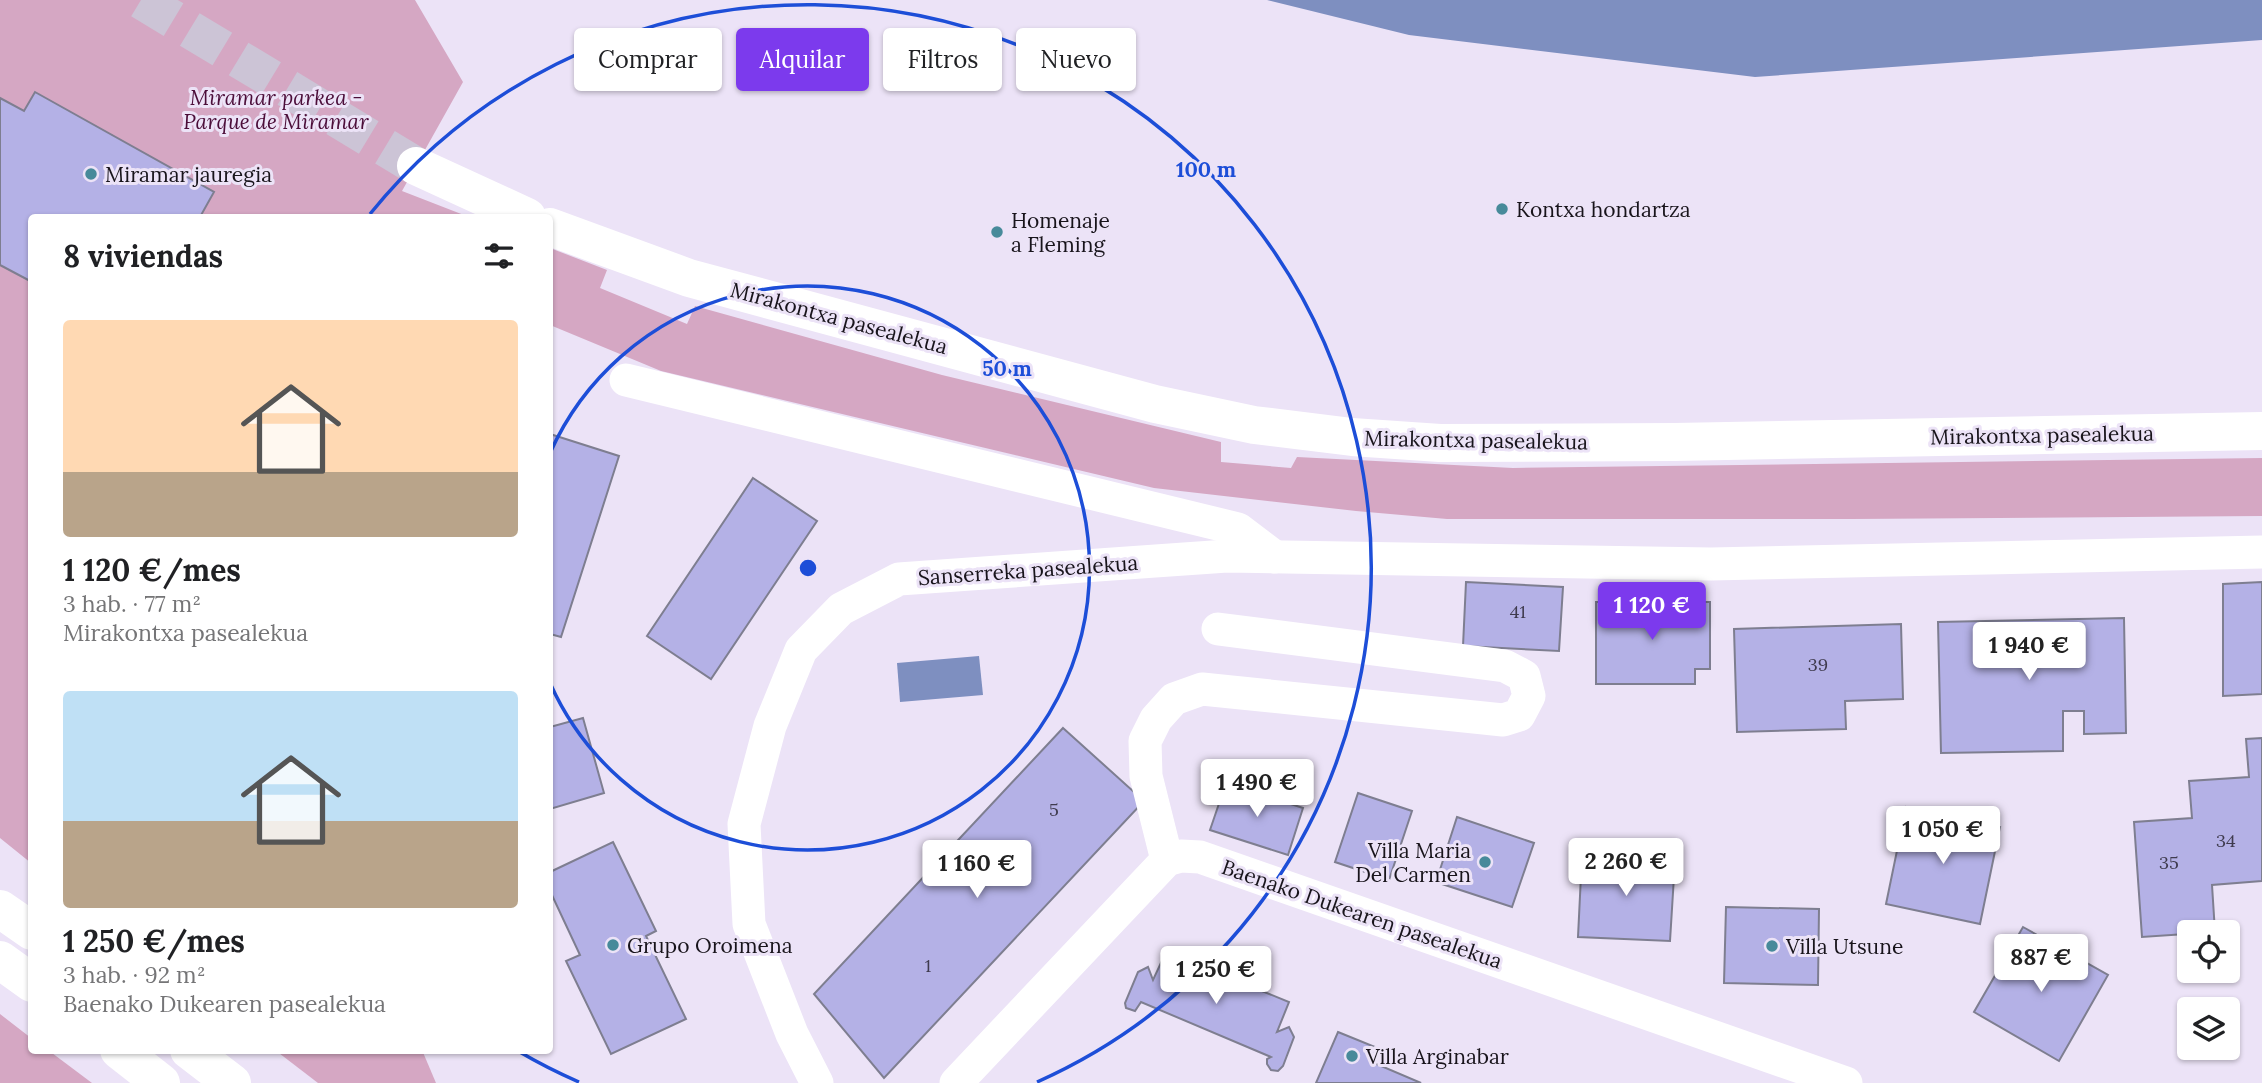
<!DOCTYPE html>
<html lang="es">
<head>
<meta charset="utf-8">
<style>
	:root { --surface:#fff; --page:#f2f2f2; --text:#202124; --muted:#757577; --accent:#7c3aed }
	body { margin:0; font-family:Lora,serif; background:var(--page); color:var(--text); height:100vh; display:flex; flex-direction:column; font-size:26px; white-space:nowrap }
	* { box-sizing:border-box; margin:0 }
	p { font-size:23px; color:var(--muted) }
	.icon { flex:none; width:38px; height:38px; fill:none; stroke:currentColor; stroke-width:2; stroke-linecap:round; stroke-linejoin:round }
	.map { position:relative; flex:1; overflow:hidden }
	.side { position:absolute; left:28px; top:214px; width:525px; height:840px; display:flex; flex-direction:column; background:var(--surface); border-radius:7px; box-shadow:0 2px 5px #0004 }
	.side>* { flex:none }
	.hud { position:absolute; left:574px; top:28px; width:665px; height:63px; display:flex; gap:14px }
	.buttons { position:absolute; left:2177px; top:920px; display:grid; gap:14px }
	.buttons a { display:grid; place-items:center; width:63px; height:63px; border-radius:7px; background:var(--surface); box-shadow:0 2px 5px #0004; font-size:35px }
	.price { position:absolute; translate:-50% -60px; padding:0 16px; border-radius:7px; background:#fff; color:#222; font-size:23px; line-height:46px; filter:drop-shadow(0 2px 4px #0008) }
	.price::after { content:''; position:absolute; left:50%; top:42px; width:21px; height:16px; margin-left:-10px; background:inherit; clip-path:polygon(0 0,100% 0,50% 100%) }
	.price.selected { background:var(--accent); color:#fff }
	ul { padding:0; list-style:none }
	li { display:grid; align-content:center; gap:14px; height:371px; padding:0 35px }
	li span { display:grid; place-items:center; height:217px; border-radius:7px; color:#555 }
	li>.icon { margin-inline-start:auto }
	span .icon { width:126px; height:126px; fill:#fffc; stroke-width:1 }
	li b { font-size:30px }
	h2 { display:flex; justify-content:space-between; align-items:center; height:84px; padding:0 35px; font-size:30px }
	.pill { padding:0 24px; border-radius:7px; background:var(--surface); box-shadow:0 2px 5px #0004; font-size:24px; line-height:63px }
	.pill.selected { background:var(--accent); color:#fff }
	.map>svg:first-child { display:block }
</style>
</head>
<body>
<div class="map">
<svg width="2262" height="1083" viewBox="0 0 2262 1083">
	<rect width="100%" height="100%" fill="#ece3f7"/>
	<g fill="#d5a7c3">
		<path d="M0 0H415L463 82 402 191 469 217H32L31 863 0 838Z"/>
		<path d="M550 248 607 270 600 288 687 324 695 306 942 375 1221 442V462L1291 468 1297 457 1513 468 2262 458V516L1853 519H1447L1356 511 1154 488 661 371 550 325Z"/>
		<path d="M0 1014 31 1038 32 1050H48L92 1083H0Z"/>
		<path d="M275 1050H422L436 1083H318Z"/>
	</g>
	<g fill="#7e8fc0">
		<path d="M1267 0H2262V40L1755 77 1409 35Z"/>
		<path d="M979 656 983 695 900 702 897 663Z"/>
	</g>
	<g fill="#b4b1e6" stroke="#7e7e90" stroke-width="2">
		<path d="M35 92 214 192 200 217H32V282L0 265V98L24 111Z"/>
		<path d="M550 434 619 456 561 637 550 634Z"/>
		<path d="M753 478 817 521 711 679 647 636Z"/>
		<path d="M1466 582 1563 587 1559 651 1463 646Z"/>
		<path d="M2262 582V694L2223 696V584Z"/>
		<path d="M1596 602H1710V669H1695V684H1596Z"/>
		<path d="M2124 618 2126 733 2084 734V711H2063V751L1941 753 1938 622Z"/>
		<path d="M1901 624 1903 699 1845 701 1846 729 1737 732 1734 629Z"/>
		<path d="M583 718 604 793 550 809V727Z"/>
		<path d="M1063 728 1144 801 884 1078 814 994Z"/>
		<path d="M2262 738V881L2212 885 2215 932 2142 937 2134 822 2192 818 2189 781 2249 777 2246 739Z"/>
		<path d="M1226 783 1303 808 1288 855 1210 830Z"/>
		<path d="M1358 793 1412 811 1389 880 1335 862Z"/>
		<path d="M1906 807 2000 827 1980 924 1886 904Z"/>
		<path d="M1457 817 1534 843 1512 907 1436 882Z"/>
		<path d="M613 842 656 931 646 936 686 1019 611 1054 566 961 580 955 550 891V872Z"/>
		<path d="M1582 855 1675 860 1670 941 1578 937Z"/>
		<path d="M1726 907 1819 909 1818 985 1724 983Z"/>
		<path d="M2023 927 2108 975 2059 1061 1974 1012Z"/>
		<path d="M1166 952 1289 1002 1277 1032 1289 1027 1294 1037 1283 1066 1278 1071 1271 1070 1267 1064V1059L1271 1057 1141 1002 1135 1011 1126 1008 1125 1003 1138 972 1148 967 1153 980Z"/>
		<path d="M1338 1032 1380 1049 1374 1063 1421 1083H1316Z"/>
	</g>
	<g fill="none" stroke-linecap="round" stroke-linejoin="round">
		<path stroke="#ccc4d6" stroke-width="38" stroke-dasharray="38 19" stroke-linecap="butt" d="M141 0 416 166"/>
		<g stroke="#fff" stroke-width="33">
			<path d="M626 380 1238 529 1275 557"/>
			<path d="M1167 860 1146 776 1145 741 1156 719 1174 699 1202 689 1503 720 1519 715 1529 696 1524 676 1505 666 1218 629"/>
			<path d="M817 1083 792 1034 749 924 744 824 770 726 801 650 841 609 899 579 1227 556 1711 564 2262 552"/>
			<path d="M956 1083 1167 860 1181 856 1200 857 1846 1083"/>
		</g>
		<g stroke="#fff" stroke-width="38">
			<path d="M416 166 527 217"/>
			<path d="M550 227 689 278 1155 404 1254 425 1352 437 1440 443 1674 442 2262 431"/>
			<path d="M0 909 32 931"/>
			<path d="M0 960 32 983"/>
			<path d="M119 1050 161 1083"/>
			<path d="M189 1050 232 1083"/>
		</g>
	</g>
	<g fill="none" stroke="#1d4ed8" stroke-width="3.5">
		<path d="M550 453A282 282 0 1 1 550 683"/>
		<path d="M579 1082A563 563 0 0 1 518 1051M370 214A563 563 0 1 1 1037 1082"/>
	</g>
	<g fill="#478a9a" stroke="#ece3f7" stroke-width="2.5">
		<circle cx="91" cy="174" r="7"/>
		<circle cx="1502" cy="209" r="7"/>
		<circle cx="997" cy="232" r="7"/>
		<circle cx="1485" cy="862" r="7"/>
		<circle cx="613" cy="945" r="7"/>
		<circle cx="1772" cy="946" r="7"/>
		<circle cx="1352" cy="1056" r="7"/>
	</g>
	<g text-anchor="middle" dominant-baseline="central" stroke-width="6" stroke-linejoin="round" paint-order="stroke">
		<g font-size="18" fill="#3f3b4e">
			<text x="1518" y="611">41</text>
			<text x="1818" y="664">39</text>
			<text x="1054" y="809">5</text>
			<text x="2226" y="840">34</text>
			<text x="2169" y="862">35</text>
			<text x="928" y="965">1</text>
		</g>
		<g font-size="21" font-style="italic" fill="#4b0d39" stroke="#ece3f7">
			<text x="276" y="97">Miramar parkea -<tspan x="276" dy="24">Parque de Miramar</tspan></text>
		</g>
		<g font-size="21" fill="#18141b" stroke="#ece3f7" text-anchor="start">
			<text x="105" y="174">Miramar jauregia</text>
			<text x="1516" y="209">Kontxa hondartza</text>
			<text x="1011" y="220">Homenaje<tspan x="1011" dy="24">a Fleming</tspan></text>
			<text x="1471" y="850" text-anchor="end">Villa Maria<tspan x="1471" dy="24">Del Carmen</tspan></text>
			<text x="627" y="945">Grupo Oroimena</text>
			<text x="1786" y="946">Villa Utsune</text>
			<text x="1366" y="1056">Villa Arginabar</text>
		</g>
		<g font-size="21" fill="#18141b" stroke="#ece3f7">
			<text transform="translate(839 318) rotate(15)">Mirakontxa pasealekua</text>
			<text transform="translate(2042 435) rotate(-1)">Mirakontxa pasealekua</text>
			<text transform="translate(1476 440) rotate(1)">Mirakontxa pasealekua</text>
			<text transform="translate(1028 570) rotate(-4)">Sanserreka pasealekua</text>
			<text transform="translate(1362 914) rotate(19)">Baenako Dukearen pasealekua</text>
		</g>
	</g>
	<circle cx="808" cy="568" r="10" fill="#1d4ed8" stroke="#ece3f7" stroke-width="3.5"/>
	<g font-size="21" text-anchor="middle" font-weight="bold" fill="#1d4ed8" stroke="#ece3f7" stroke-width="6" stroke-linejoin="round" paint-order="stroke">
		<text x="1206" y="177">100 m</text>
		<text x="1007" y="376">50 m</text>
	</g>
</svg>
<div class="buttons">
<a><svg class="icon" aria-label="locate" viewBox="0 0 24 24"><circle cx="12" cy="12" r="6"/><path d="M12 2v4M12 18v4M2 12h4M18 12h4"/></svg></a>
<a><svg class="icon" aria-label="layers" viewBox="0 0 24 24"><path d="M12 4l9 5-9 5-9-5zM3 14l9 5 9-5"/></svg></a>
</div>
<b class="price selected" style="left:1652px;top:642px">1 120 €</b>
<b class="price" style="left:2029px;top:682px">1 940 €</b>
<b class="price" style="left:1257px;top:819px">1 490 €</b>
<b class="price" style="left:1943px;top:866px">1 050 €</b>
<b class="price" style="left:1626px;top:898px">2 260 €</b>
<b class="price" style="left:977px;top:900px">1 160 €</b>
<b class="price" style="left:2041px;top:994px">887 €</b>
<b class="price" style="left:1216px;top:1006px">1 250 €</b>
<div class="hud">
<a class="pill">Comprar</a>
<a class="pill selected">Alquilar</a>
<a class="pill">Filtros</a>
<a class="pill">Nuevo</a>
</div>
<section class="side">
<h2>8 viviendas<svg class="icon" aria-label="filters" viewBox="0 0 24 24"><path d="M4 7h16M4 17h16"/><circle cx="9" cy="7" r="2"/><circle cx="15" cy="17" r="2"/></svg></h2>
<ul>
<li><span style="background:linear-gradient(#ffd9b3 70%,#b9a48a 0)"><svg class="icon" aria-label="home" viewBox="0 0 24 24"><path d="M3 11l9-7 9 7M6 9v11h12V9"/></svg></span><div><b>1 120 €/mes</b><p>3 hab. · 77 m²</p><p>Mirakontxa pasealekua</p></div></li>
<li><span style="background:linear-gradient(#bfe0f5 60%,#b9a48a 0)"><svg class="icon" aria-label="home" viewBox="0 0 24 24"><path d="M3 11l9-7 9 7M6 9v11h12V9"/></svg></span><div><b>1 250 €/mes</b><p>3 hab. · 92 m²</p><p>Baenako Dukearen pasealekua</p></div></li>
</ul>
</section>
</div>
</body>
</html>
